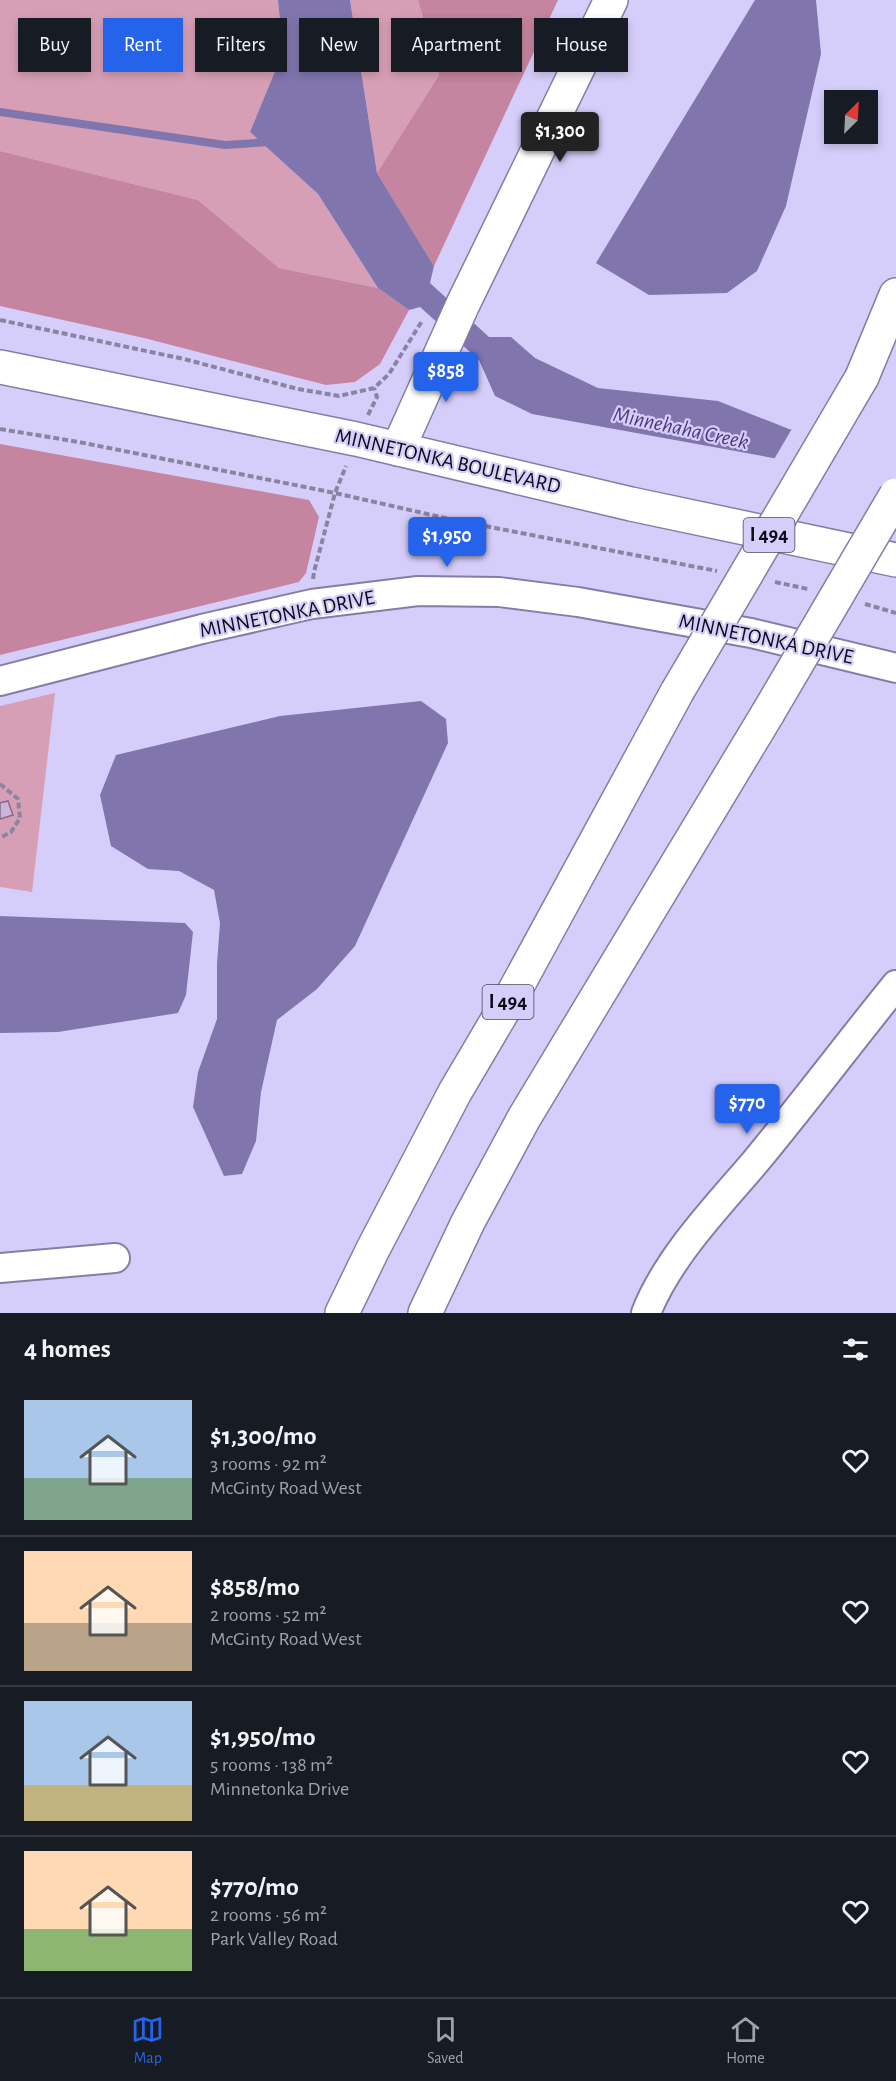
<!DOCTYPE html>
<html lang="en">
<head>
<meta charset="utf-8">
<style>
	:root { --surface:#171b24; --page:#242831; --text:#f1f3f6; --muted:#9ea1a6; --line:#363941; --accent:#2563eb }
	body { margin:0; font-family:"Alegreya Sans",sans-serif; background:var(--page); color:var(--text); height:100vh; display:flex; flex-direction:column; font-size:22px; white-space:nowrap }
	* { box-sizing:border-box; margin:0 }
	p { font-size:20px; color:var(--muted) }
	.icon { flex:none; width:33px; height:33px; fill:none; stroke:currentColor; stroke-width:2; stroke-linecap:round; stroke-linejoin:round }
	.map { position:relative; height:1313px; overflow:hidden }
	.drawer { display:flex; flex-direction:column; background:var(--surface); flex:1 }
	.drawer>* { flex:none }
	.banner { position:absolute; left:18px; top:18px; width:861px; height:54px; display:flex; gap:12px }
	.needle { width:39px; rotate:24deg }
	.controls { position:absolute; left:824px; top:90px; display:grid; gap:12px }
	.controls a { display:grid; place-items:center; width:54px; height:54px; border-radius:0px; background:var(--surface); box-shadow:0 3px 9px #0003; font-size:30px }
	.price { position:absolute; translate:-50% -51px; padding:0 14px; border-radius:6px; background:var(--accent); color:#fff; font-size:20px; line-height:39px; filter:drop-shadow(0 2px 3px #0008) }
	.price::after { content:''; position:absolute; left:50%; top:36px; width:18px; height:14px; margin-left:-9px; background:inherit; clip-path:polygon(0 0,100% 0,50% 100%) }
	.price.active { background:#222; color:#fff }
	ul { padding:0; list-style:none }
	li { display:flex; align-items:center; gap:18px; height:150px; padding:0 24px }
	li+li { border-top:2px solid var(--line) }
	li span { display:grid; place-items:center; flex:none; width:168px; height:120px; border-radius:0px; color:#555 }
	li>.icon { margin-inline-start:auto }
	span .icon { width:72px; height:72px; fill:#fffc; stroke-width:1 }
	li b { font-size:26px }
	h2 { display:flex; justify-content:space-between; align-items:center; height:72px; padding:0 24px; font-size:26px }
	.tag { padding:0 21px; border-radius:0px; background:var(--surface); box-shadow:0 3px 9px #0003; font-size:21px; line-height:54px }
	.tag.active { background:var(--accent); color:#fff }
	.dock { display:flex; justify-content:space-around; align-items:center; height:84px; border-top:2px solid var(--line); background:var(--surface); font-size:16px; color:var(--muted) }
	.dock a { display:grid; justify-items:center; gap:3px }
	.dock .active { color:var(--accent) }
	.map>svg:first-child { display:block }
</style>
</head>
<body>
<div class="map">
<svg width="896" height="1313" viewBox="0 0 896 1313">
	<rect width="100%" height="100%" fill="#d6cefa"/>
	<g fill="#d79fb5">
		<path d="M0 0H278L283 52 250 132 318 194 378 288 279 268 198 200 0 151Z"/>
		<path d="M350 0H418L439 75 377 173Z"/>
		<path d="M55 693 32 892 0 887V706Z"/>
	</g>
	<g fill="#c5849f">
		<path d="M418 0H558L434 266 377 173 439 75Z"/>
		<path d="M0 151 198 200 279 268 378 288 409 310 380 364 355 382 326 385 144 338 0 306Z"/>
		<path d="M0 444 309 500 319 517 306 573 299 582 0 655Z"/>
	</g>
	<g fill="#8175ae">
		<path d="M278 0H350L377 173 434 266 430 283 489 337H511L535 358 598 388 718 401 789 429 896 451V490L773 458 532 414 495 396 479 360 420 307 409 310 378 288 318 194 250 132 283 52Z"/>
		<path d="M755 0H816L821 54 786 206 757 271 727 293 649 295 596 263Z"/>
		<path d="M421 701 446 719 448 743 355 946 317 989 277 1020 261 1092 256 1141 242 1174 224 1176 193 1107 198 1072 217 1019V964L220 923 214 890 179 871 148 869 111 846 100 795 116 755 280 716Z"/>
		<path d="M0 916 185 923 193 932 186 995 178 1013 58 1032 0 1033Z"/>
	</g>
	<path fill="#d6cefa" d="M793 427 896 448V493L773 461Z"/>
	<g fill="none" stroke-linecap="round" stroke-linejoin="round">
		<path stroke="#8175ae" stroke-width="8" d="M0 112 225 145 269 142"/>
	</g>
	<path fill="#cdb4db" stroke="#816a8e" stroke-width="1.5" d="M8 801 13 815 0 819V803Z"/>
	<g fill="none" stroke-linecap="round" stroke-linejoin="round">
		<defs>
			<g id="minor">
				<path d="M0 681 202 629 312 604 418 591 499 592 578 602 751 633 896 668"/>
				<path d="M0 1268 115 1258"/>
				<path d="M646 1313C668 1257 717 1207 756 1161 804 1103 849 1043 896 985"/>
			</g>
			<g id="major">
				<path d="M0 367 356 439 631 504 896 560"/>
				<path d="M398 449 463 304 611 0"/>
			</g>
			<g id="highway">
				<path d="M862 377 896 295"/>
				<path d="M342 1313 372 1251 455 1092 514 992 677 692"/>
				<path d="M425 1313 468 1222 524 1118 768 713"/>
			</g>
		</defs>
		<use href="#minor" stroke="#857da5" stroke-width="32"/>
		<use href="#major" stroke="#857da5" stroke-width="36"/>
		<use href="#highway" stroke="#857da5" stroke-width="36"/>
		<g stroke="#8a84a4" stroke-width="4" stroke-dasharray="6 3" stroke-linecap="butt">
			<path d="M0 320 184 359 298 389 339 396 374 388 389 374 422 321"/>
			<path d="M368 415 377 397 374 388"/>
			<path d="M0 429 79 442 335 493 454 520 717 571"/>
			<path d="M313 579 314 572 335 493 346 466"/>
			<path d="M775 582 808 589"/>
			<path d="M865 604 896 613"/>
			<path d="M0 784 18 799 20 818 11 832 0 838"/>
		</g>
		<use href="#minor" stroke="#fff" stroke-width="28"/>
		<use href="#major" stroke="#fff" stroke-width="33"/>
		<use href="#highway" stroke="#fff" stroke-width="33"/>
		<defs>
			<g id="highway-bridge">
				<path d="M677 692 862 377"/>
				<path d="M768 713 896 495"/>
			</g>
		</defs>
		<use href="#highway-bridge" stroke="#857da5" stroke-width="36" stroke-linecap="butt"/>
		<use href="#highway-bridge" stroke="#fff" stroke-width="33"/>
	</g>
	<g text-anchor="middle" dominant-baseline="central" stroke-width="4.5" stroke-linejoin="round" paint-order="stroke">
		<g fill="#d6cefa" stroke="#49455c" stroke-width="1.5">
			<rect x="743.5" y="518" width="51" height="34" rx="4.5"/>
			<rect x="482.5" y="985" width="51" height="34" rx="4.5"/>
		</g>
		<g font-size="20" font-weight="bold" fill="#0d0a18">
			<text x="769" y="535">I 494</text>
			<text x="508" y="1002">I 494</text>
		</g>
		<g font-size="21" fill="#0d0a18" stroke="#d6cefa">
			<text transform="translate(448 461) rotate(13)">MINNETONKA BOULEVARD</text>
			<text transform="translate(287 614) rotate(-11)">MINNETONKA DRIVE</text>
			<text transform="translate(766 639) rotate(12)">MINNETONKA DRIVE</text>
		</g>
		<g font-size="22" font-style="italic" fill="#4c387f" stroke="#d6cefa">
			<text transform="translate(681 428) rotate(12)">Minnehaha Creek</text>
		</g>
	</g>
</svg>
<div class="controls">
<a><svg class="needle" viewBox="-14 -14 28 28"><path d="M0-13l5 13h-10z" fill="#e53935"/><path d="M0 13l5-13h-10z" fill="#9ea1a6"/></svg></a>
</div>
<b class="price active" style="left:560px;top:163px">$1,300</b>
<b class="price" style="left:446px;top:403px">$858</b>
<b class="price" style="left:447px;top:568px">$1,950</b>
<b class="price" style="left:747px;top:1135px">$770</b>
<div class="banner">
<a class="tag">Buy</a>
<a class="tag active">Rent</a>
<a class="tag">Filters</a>
<a class="tag">New</a>
<a class="tag">Apartment</a>
<a class="tag">House</a>
</div>
</div>
<section class="drawer">
<h2>4 homes<svg class="icon" aria-label="filters" viewBox="0 0 24 24"><path d="M4 7h16M4 17h16"/><circle cx="9" cy="7" r="2"/><circle cx="15" cy="17" r="2"/></svg></h2>
<ul>
<li><span style="background:linear-gradient(#a9c7e8 65%,#7fa58c 0)"><svg class="icon" aria-label="home" viewBox="0 0 24 24"><path d="M3 11l9-7 9 7M6 9v11h12V9"/></svg></span><div><b>$1,300/mo</b><p>3 rooms · 92 m²</p><p>McGinty Road West</p></div><svg class="icon" aria-label="heart" viewBox="0 0 24 24"><path d="M12 20l-8-8c-3-5 5-10 8-4 3-6 11-1 8 4z"/></svg></li>
<li><span style="background:linear-gradient(#ffd9b3 60%,#b9a48a 0)"><svg class="icon" aria-label="home" viewBox="0 0 24 24"><path d="M3 11l9-7 9 7M6 9v11h12V9"/></svg></span><div><b>$858/mo</b><p>2 rooms · 52 m²</p><p>McGinty Road West</p></div><svg class="icon" aria-label="heart" viewBox="0 0 24 24"><path d="M12 20l-8-8c-3-5 5-10 8-4 3-6 11-1 8 4z"/></svg></li>
<li><span style="background:linear-gradient(#a9c7e8 70%,#c2b280 0)"><svg class="icon" aria-label="home" viewBox="0 0 24 24"><path d="M3 11l9-7 9 7M6 9v11h12V9"/></svg></span><div><b>$1,950/mo</b><p>5 rooms · 138 m²</p><p>Minnetonka Drive</p></div><svg class="icon" aria-label="heart" viewBox="0 0 24 24"><path d="M12 20l-8-8c-3-5 5-10 8-4 3-6 11-1 8 4z"/></svg></li>
<li><span style="background:linear-gradient(#ffd9b3 65%,#8fb573 0)"><svg class="icon" aria-label="home" viewBox="0 0 24 24"><path d="M3 11l9-7 9 7M6 9v11h12V9"/></svg></span><div><b>$770/mo</b><p>2 rooms · 56 m²</p><p>Park Valley Road</p></div><svg class="icon" aria-label="heart" viewBox="0 0 24 24"><path d="M12 20l-8-8c-3-5 5-10 8-4 3-6 11-1 8 4z"/></svg></li>
</ul>
</section>
<nav class="dock">
<a class="active"><svg class="icon" aria-label="map" viewBox="0 0 24 24"><path d="M3 6l6-2 6 2 6-2v14l-6 2-6-2-6 2zM9 4v14M15 6v14"/></svg>Map</a>
<a><svg class="icon" aria-label="saved" viewBox="0 0 24 24"><path d="M7 4h10v16l-5-4-5 4z"/></svg>Saved</a>
<a><svg class="icon" aria-label="home" viewBox="0 0 24 24"><path d="M3 11l9-7 9 7M6 9v11h12V9"/></svg>Home</a>
</nav>
</body>
</html>
